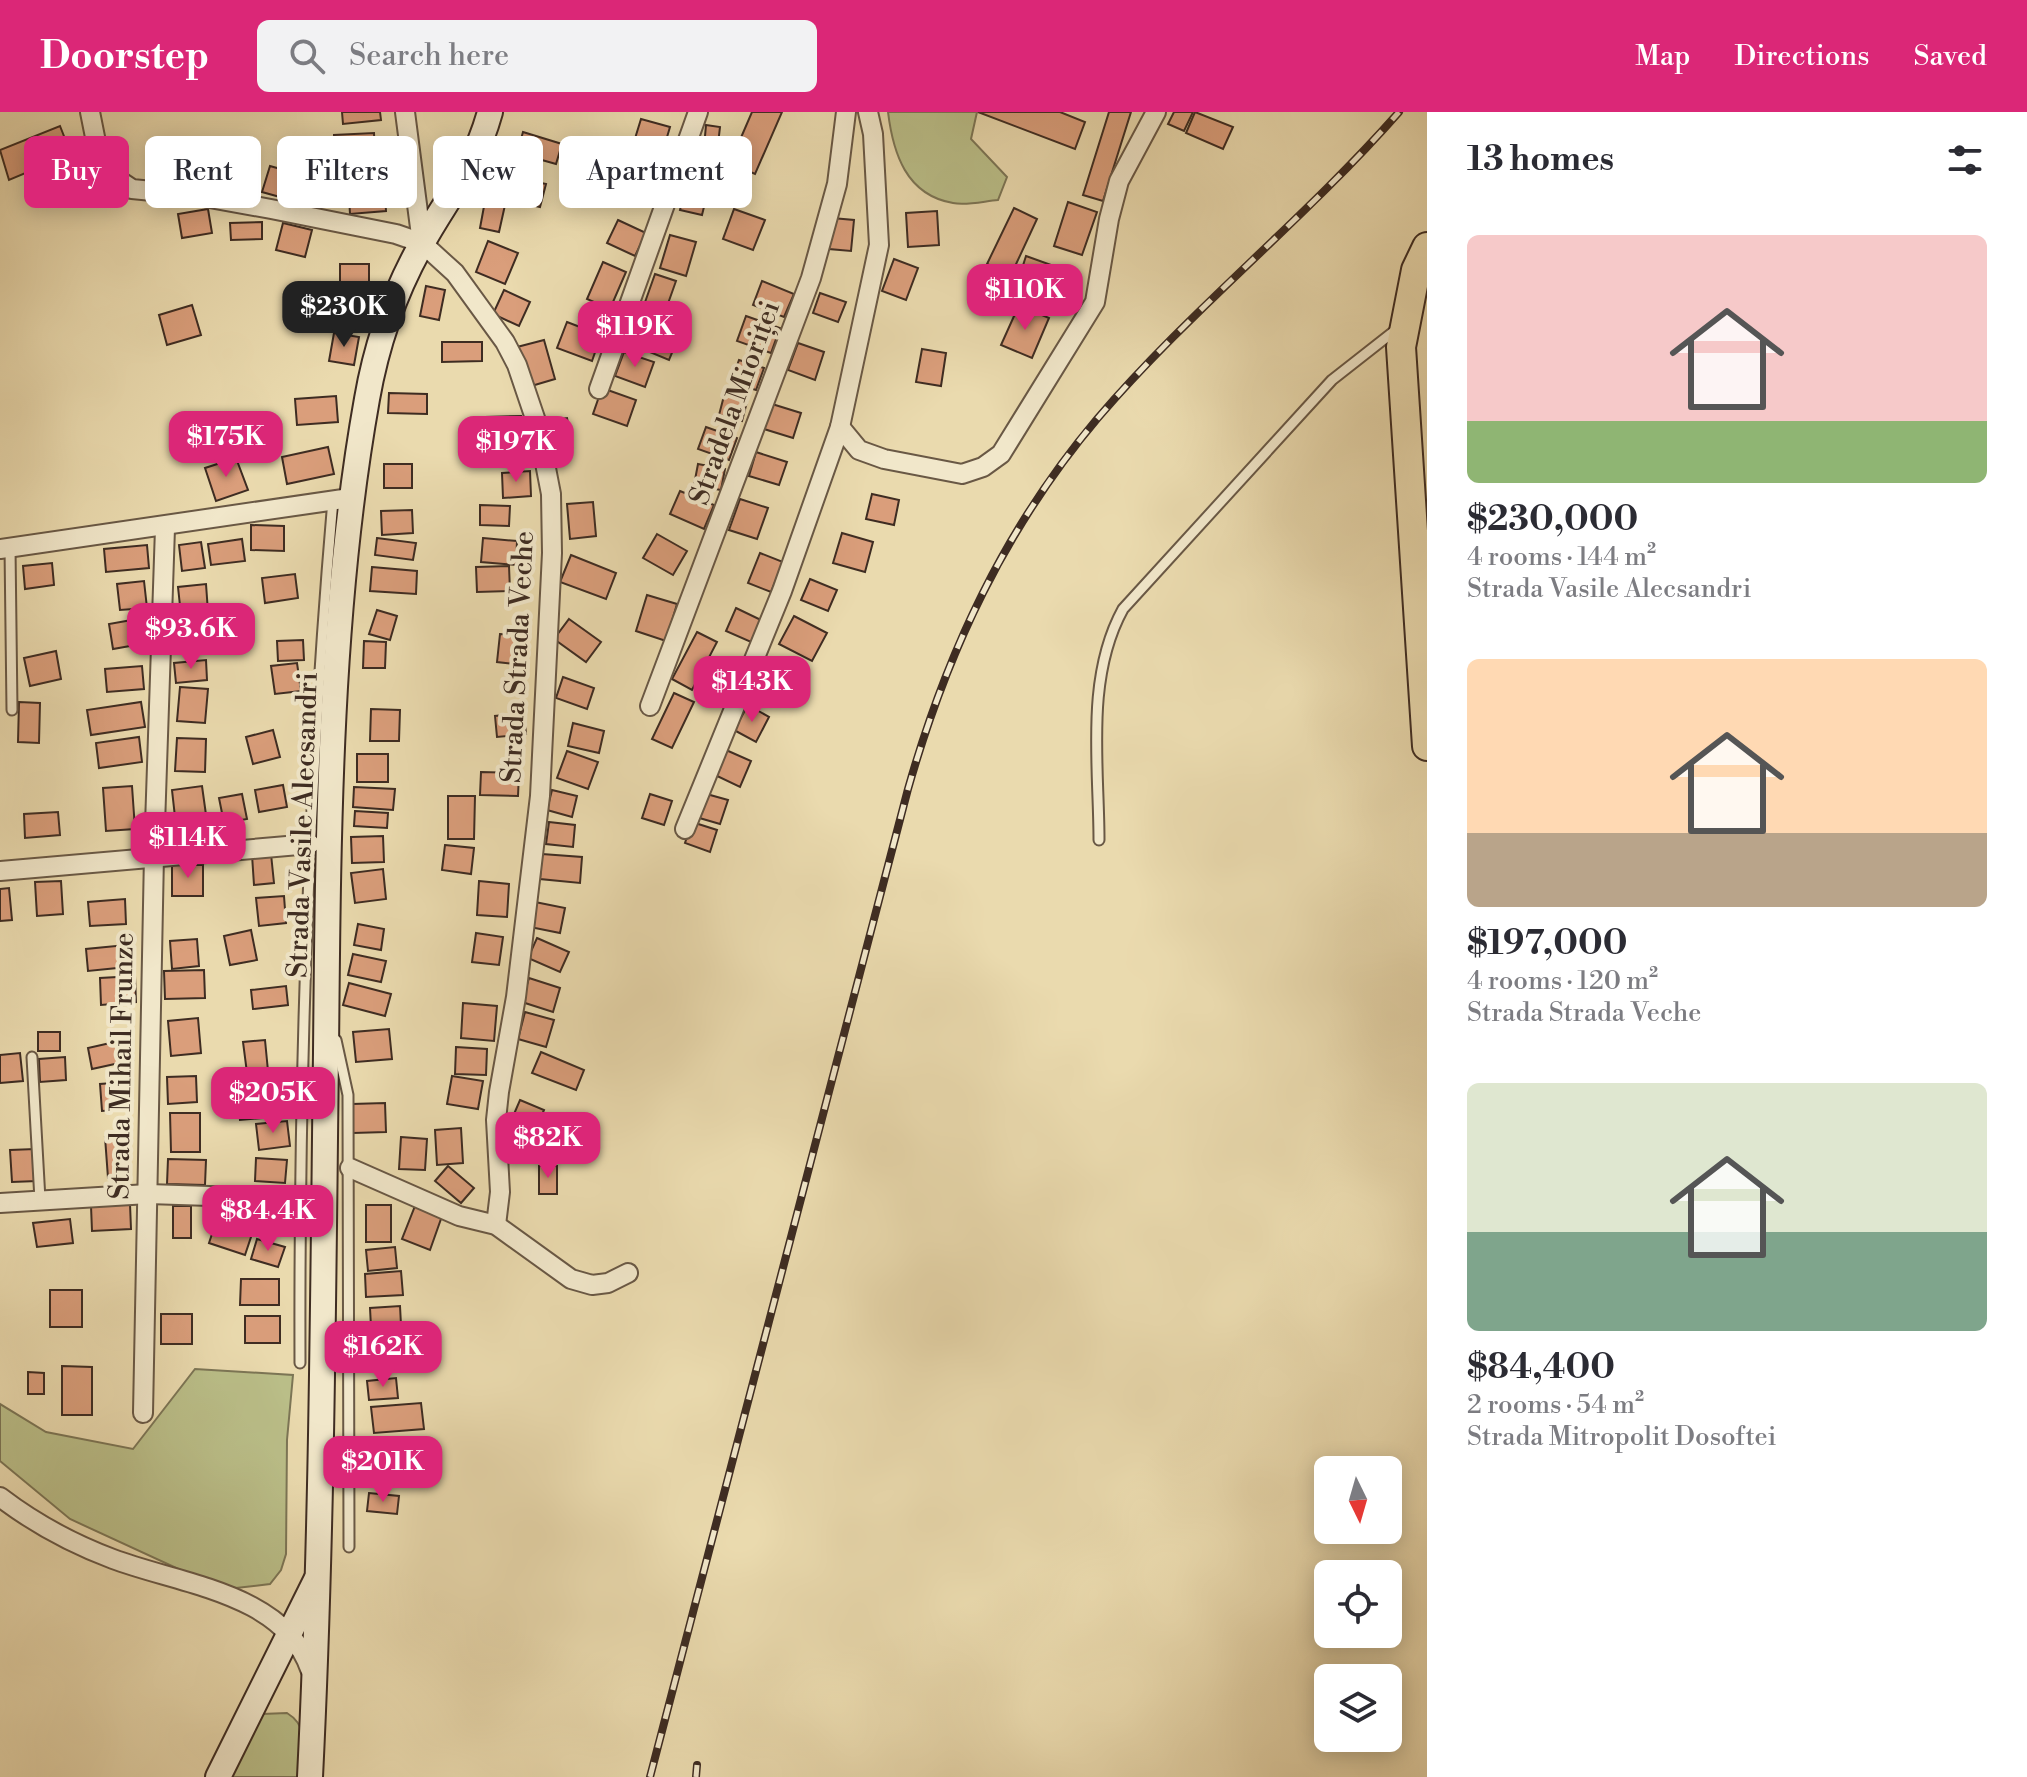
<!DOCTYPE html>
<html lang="en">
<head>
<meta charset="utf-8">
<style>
	:root { --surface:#fff; --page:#f2f2f3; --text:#2b2b33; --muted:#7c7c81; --accent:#db2777 }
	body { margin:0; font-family:"Libre Bodoni",serif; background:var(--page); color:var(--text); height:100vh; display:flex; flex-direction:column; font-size:30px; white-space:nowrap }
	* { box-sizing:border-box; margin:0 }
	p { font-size:26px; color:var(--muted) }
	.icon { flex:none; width:44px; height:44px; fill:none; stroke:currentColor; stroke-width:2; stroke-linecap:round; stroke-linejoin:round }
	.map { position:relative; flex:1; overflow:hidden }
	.side { display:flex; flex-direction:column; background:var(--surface); width:600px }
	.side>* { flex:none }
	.hud { position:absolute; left:24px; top:24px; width:760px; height:72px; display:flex; gap:16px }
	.needle { width:52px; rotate:175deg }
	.controls { position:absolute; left:1314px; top:1344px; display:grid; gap:16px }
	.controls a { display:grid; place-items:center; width:88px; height:88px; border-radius:12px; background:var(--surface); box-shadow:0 4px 20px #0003; font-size:40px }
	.price { position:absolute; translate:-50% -68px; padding:0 18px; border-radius:16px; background:var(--accent); color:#fff; font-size:26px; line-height:52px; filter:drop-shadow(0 2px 4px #0008) }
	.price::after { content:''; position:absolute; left:50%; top:48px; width:24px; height:18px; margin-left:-12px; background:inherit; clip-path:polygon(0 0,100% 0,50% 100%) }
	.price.active { background:#222; color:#fff }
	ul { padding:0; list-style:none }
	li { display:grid; align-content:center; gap:16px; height:424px; padding:0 40px }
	li span { display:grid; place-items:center; height:248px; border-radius:12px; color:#555 }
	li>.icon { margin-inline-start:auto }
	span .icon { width:144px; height:144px; fill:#fffc; stroke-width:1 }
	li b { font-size:34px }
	h2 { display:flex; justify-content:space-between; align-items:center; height:96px; padding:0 40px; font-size:34px }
	.tag { padding:0 28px; border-radius:12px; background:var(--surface); box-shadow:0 4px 20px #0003; font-size:28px; line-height:72px }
	.tag.active { background:var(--accent); color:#fff }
	header { display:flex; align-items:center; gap:48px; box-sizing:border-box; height:112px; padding:0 40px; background:var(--accent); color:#fff }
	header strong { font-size:38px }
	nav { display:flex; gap:44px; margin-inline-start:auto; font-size:28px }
	.search { width:560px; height:72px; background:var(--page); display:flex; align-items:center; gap:20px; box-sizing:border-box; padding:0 28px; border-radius:12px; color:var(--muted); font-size:30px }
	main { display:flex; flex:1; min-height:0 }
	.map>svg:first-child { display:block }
</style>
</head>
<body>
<header>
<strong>Doorstep</strong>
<div class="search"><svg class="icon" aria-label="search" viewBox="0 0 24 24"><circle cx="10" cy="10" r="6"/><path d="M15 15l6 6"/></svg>Search here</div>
<nav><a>Map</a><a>Directions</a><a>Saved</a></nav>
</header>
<main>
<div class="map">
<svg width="1427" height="1665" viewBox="0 0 1427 1665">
	<rect width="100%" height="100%" fill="#eadaae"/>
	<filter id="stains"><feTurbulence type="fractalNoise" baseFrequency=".0025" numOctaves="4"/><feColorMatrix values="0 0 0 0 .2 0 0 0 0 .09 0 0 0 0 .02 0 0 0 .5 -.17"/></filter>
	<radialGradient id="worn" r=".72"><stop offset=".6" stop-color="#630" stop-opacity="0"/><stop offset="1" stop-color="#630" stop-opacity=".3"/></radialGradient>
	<g fill="#babe88" stroke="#7c7555" stroke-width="2">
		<path d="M977 0 971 27 1007 65 998 88C985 89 966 94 953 91 906 83 893 41 888 0Z"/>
		<path d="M195 1257 293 1263 287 1328 286 1442 281 1458 270 1472 236 1476 211 1472 70 1407 0 1349V1292L46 1320 133 1337Z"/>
		<path d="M287 1601C312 1616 301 1640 298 1665H227L262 1602Z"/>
	</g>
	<g fill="#da9e7b" stroke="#3e2c22" stroke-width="2">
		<path d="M342 0H380L381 8 343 12Z"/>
		<path d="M752 0H782L755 62 730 51Z"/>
		<path d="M978 0H1060L1085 10 1075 37Z"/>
		<path d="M1109 0H1131L1103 89 1083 83Z"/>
		<path d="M1174 0H1193L1184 19 1168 12Z"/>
		<path d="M1195 0 1233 15 1223 37 1186 21Z"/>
		<path d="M641 7 670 15 662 42 633 33Z"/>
		<path d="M706 13 720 15 716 49 703 47Z"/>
		<path d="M60 14 71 42 9 68 0 38Z"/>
		<path d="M523 20 562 32 556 52 517 41Z"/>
		<path d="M374 21 375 42 335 44 334 23Z"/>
		<path d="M270 54 312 66 305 92 262 80Z"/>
		<path d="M627 54 657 66 647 91 617 78Z"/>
		<path d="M689 57 712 62 702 103 680 98Z"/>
		<path d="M505 63 546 72 540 95 500 86Z"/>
		<path d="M384 65 386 99 350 102 348 67Z"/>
		<path d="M485 89 505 93 499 120 480 116Z"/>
		<path d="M1068 90 1097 100 1082 143 1054 134Z"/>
		<path d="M1014 96 1037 107 1011 163 987 152Z"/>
		<path d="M208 97 212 121 182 126 178 102Z"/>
		<path d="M734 97 765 108 753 138 723 127Z"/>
		<path d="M937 99 939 133 908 135 906 101Z"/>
		<path d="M832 106 854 108 851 139 829 137Z"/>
		<path d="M618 108 646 121 635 144 607 131Z"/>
		<path d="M262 110V127L231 128 230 111Z"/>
		<path d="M283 111 312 118 305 145 276 138Z"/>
		<path d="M670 123 696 130 686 164 660 156Z"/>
		<path d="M488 129 518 141 505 172 476 160Z"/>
		<path d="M1026 144 1068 159 1061 180 1019 166Z"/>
		<path d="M894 147 918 156 906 188 882 179Z"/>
		<path d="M603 150 626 160 610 197 587 187Z"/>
		<rect x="340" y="152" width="29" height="37"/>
		<path d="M655 162 676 169 665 200 644 193Z"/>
		<path d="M762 169 794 182 784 205 753 193Z"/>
		<path d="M426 174 445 178 439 208 420 204Z"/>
		<path d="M504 178 530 190 519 214 493 202Z"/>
		<path d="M820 181 846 190 838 210 813 201Z"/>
		<path d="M192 193 201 223 167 233 159 203Z"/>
		<path d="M1019 193 1049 206 1032 246 1001 233Z"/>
		<path d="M641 202 681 219 669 248 628 231Z"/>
		<path d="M746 204 780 216 771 241 737 229Z"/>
		<path d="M567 210 601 223 592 249 557 236Z"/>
		<path d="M334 221 359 225 354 253 329 249Z"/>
		<path d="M544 228 555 267 528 275 517 235Z"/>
		<path d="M442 230H482V249L442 250Z"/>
		<path d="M798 231 824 240 815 268 788 258Z"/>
		<path d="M922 237 946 241 941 274 916 270Z"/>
		<path d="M624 240 654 250 645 275 615 264Z"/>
		<path d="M739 248 764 256 756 278 731 270Z"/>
		<path d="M602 276 636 288 627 314 593 302Z"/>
		<path d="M725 280 748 286 742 309 719 303Z"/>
		<path d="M389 281 427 282V302L388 301Z"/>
		<path d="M336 284 338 310 297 313 295 287Z"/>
		<path d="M772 292 801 301 793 326 764 317Z"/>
		<path d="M521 304 522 322 488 324 486 305Z"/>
		<path d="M567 306 572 335 550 338 545 309Z"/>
		<path d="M706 315 737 326 729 348 698 337Z"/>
		<path d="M522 326 523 351 498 352 497 327Z"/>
		<path d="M328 335 334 362 287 372 282 345Z"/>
		<path d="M756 340 787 350 779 373 749 364Z"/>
		<path d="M236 346 248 378 216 389 205 356Z"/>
		<rect x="384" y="352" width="28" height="24"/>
		<path d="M698 352 725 357 721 378 694 373Z"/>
		<path d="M530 359 531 384 503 386 502 361Z"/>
		<path d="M680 379 714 393 704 417 670 402Z"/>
		<path d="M872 382 899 388 894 413 866 407Z"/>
		<path d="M740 387 768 396 757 427 729 418Z"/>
		<path d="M593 390 596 424 570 427 567 392Z"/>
		<path d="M480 393 510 394 509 414 480 413Z"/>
		<path d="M412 398 413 421 382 423 381 399Z"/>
		<path d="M251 413 284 414V439L251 438Z"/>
		<path d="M842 421 873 430 865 460 833 451Z"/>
		<path d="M657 422 687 439 673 463 643 446Z"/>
		<path d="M377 426 416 431 413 448 375 443Z"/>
		<path d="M483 426 517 429 516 453 481 450Z"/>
		<path d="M242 427 245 449 211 453 208 432Z"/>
		<path d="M201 430 205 456 182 459 179 433Z"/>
		<path d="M147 433 149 456 106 460 104 437Z"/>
		<path d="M760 441 783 450 771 480 748 471Z"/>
		<path d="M571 443 616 461 606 487 560 470Z"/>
		<path d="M52 451 54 473 25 477 23 454Z"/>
		<path d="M509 454 510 479 477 480 476 455Z"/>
		<path d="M372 455 417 459 416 482 370 479Z"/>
		<path d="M295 462 298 486 265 491 262 466Z"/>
		<path d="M810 467 837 478 828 499 801 488Z"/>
		<path d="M144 469 147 496 120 498 117 472Z"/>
		<path d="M206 472 208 500 181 503 178 475Z"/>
		<path d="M647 483 677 492 666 529 636 519Z"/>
		<path d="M736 496 761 508 751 530 726 519Z"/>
		<path d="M377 498 397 504 390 528 369 522Z"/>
		<path d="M794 504 827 521 812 549 779 532Z"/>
		<path d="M143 506 147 531 113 537 109 512Z"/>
		<path d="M569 507 601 530 586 550 554 527Z"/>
		<path d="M211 508 214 531 178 536 175 513Z"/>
		<path d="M697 520 717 530 692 578 672 567Z"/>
		<path d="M500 522 527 525 524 553 497 550Z"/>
		<path d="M303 528 304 548 278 549 277 529Z"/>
		<path d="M364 529 386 530 385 556H363Z"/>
		<path d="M56 539 61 567 30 574 24 546Z"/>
		<path d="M206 548 207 568 176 571 174 551Z"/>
		<path d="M297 551 301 579 275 582 271 554Z"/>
		<path d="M142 554 144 577 107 580 105 557Z"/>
		<path d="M768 556 799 571 789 592 757 576Z"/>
		<path d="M563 565 594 576 587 597 556 586Z"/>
		<path d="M180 575 208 577 205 611 177 609Z"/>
		<path d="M674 581 694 590 672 636 652 627Z"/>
		<path d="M19 590 40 591 39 631 18 630Z"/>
		<path d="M141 590 145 615 91 623 87 598Z"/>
		<path d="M748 593 769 605 756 630 734 618Z"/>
		<path d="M371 597 400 598 399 629H370Z"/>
		<path d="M524 601 526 622 497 625 495 604Z"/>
		<path d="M573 611 604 619 599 641 568 634Z"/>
		<path d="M273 618 280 645 253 652 246 625Z"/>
		<path d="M139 625 142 650 99 656 96 631Z"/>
		<path d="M177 626 206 627 205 660 175 659Z"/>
		<path d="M726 638 751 649 740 675 715 663Z"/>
		<path d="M567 639 598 650 588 677 557 666Z"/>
		<rect x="357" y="642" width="31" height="28"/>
		<path d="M481 660 519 661 518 684 480 683Z"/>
		<path d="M283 673 287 695 259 700 255 678Z"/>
		<path d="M132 674 135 717 106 719 103 676Z"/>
		<path d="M202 674 207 710 176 714 172 678Z"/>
		<path d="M354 675 395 677 393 698 353 695Z"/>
		<path d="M552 678 577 684 572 705 547 698Z"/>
		<path d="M703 681 728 688 720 712 696 705Z"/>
		<path d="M242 682 247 707 224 711 219 686Z"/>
		<path d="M650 682 672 689 664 713 642 706Z"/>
		<path d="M448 684H475L474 727H448Z"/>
		<path d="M355 699 388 701 387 716 354 714Z"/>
		<path d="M58 700 60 723 25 726 24 702Z"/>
		<path d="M549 710 575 713 573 735 546 732Z"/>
		<path d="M692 710 717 718 710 740 685 731Z"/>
		<path d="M383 724 384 750 352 751 351 725Z"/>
		<path d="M445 733 474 736 471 762 442 758Z"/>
		<path d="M271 742 274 771 254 773 252 743Z"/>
		<path d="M542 742 582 745 580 771 540 767Z"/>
		<rect x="172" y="753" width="31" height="31"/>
		<path d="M383 757 386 787 355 791 351 761Z"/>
		<path d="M61 769 63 802 37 804 35 770Z"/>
		<path d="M479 769 509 772 507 805 477 803Z"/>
		<path d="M9 776 12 808 0 809V777Z"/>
		<path d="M284 784 286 811 259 814 256 786Z"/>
		<path d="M125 787 126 812 90 814 88 790Z"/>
		<path d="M535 790 565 796 560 821 530 815Z"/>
		<path d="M358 812 384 817 381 838 354 833Z"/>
		<path d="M251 818 257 848 230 853 224 824Z"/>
		<path d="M476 821 503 825 499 853 472 850Z"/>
		<path d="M537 826 569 840 560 860 528 846Z"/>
		<path d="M197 827 199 854 172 857 170 829Z"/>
		<path d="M126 833 127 855 88 859 86 837Z"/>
		<path d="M353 842 386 849 381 870 348 863Z"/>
		<path d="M204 858 205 886 165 887 164 859Z"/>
		<path d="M135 864 136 890 101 893 100 866Z"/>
		<path d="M529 866 560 876 553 900 522 890Z"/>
		<path d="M349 871 391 882 385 904 343 893Z"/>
		<path d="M286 874 288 893 253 897 251 878Z"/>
		<path d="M463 891 497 894 494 929 461 926Z"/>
		<path d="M525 900 554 908 546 935 518 927Z"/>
		<path d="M198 906 201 941 171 944 168 909Z"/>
		<path d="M389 917 392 947 356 950 353 920Z"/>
		<rect x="38" y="920" width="22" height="19"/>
		<path d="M128 927 133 948 92 957 88 936Z"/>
		<path d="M265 928 268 959 247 961 243 930Z"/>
		<path d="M456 935 487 937 486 963 455 962Z"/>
		<path d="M541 940 584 958 576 978 532 961Z"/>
		<path d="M20 941 23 969 0 971V943Z"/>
		<path d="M65 945 66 968 40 970 39 947Z"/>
		<path d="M196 964 197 990 168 992 167 965Z"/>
		<path d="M452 964 483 969 478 997 447 992Z"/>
		<path d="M127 970 129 997 102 999 100 972Z"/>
		<path d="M284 983 286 1004 240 1008 238 988Z"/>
		<path d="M520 988 544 998 535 1019 511 1009Z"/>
		<path d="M385 991 386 1020 353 1021 352 992Z"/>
		<path d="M170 1001H200V1040H171Z"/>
		<path d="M287 1009 290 1034 259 1038 256 1012Z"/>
		<path d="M461 1016 463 1051 437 1053 435 1018Z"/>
		<path d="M127 1024 130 1064 108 1066 105 1025Z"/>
		<path d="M401 1025 427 1027 425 1058 399 1057Z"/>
		<path d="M35 1037 37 1069 12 1070 10 1038Z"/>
		<path d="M256 1046 287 1048 285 1071 255 1069Z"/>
		<path d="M168 1047 206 1048 205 1073 167 1072Z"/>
		<path d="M448 1054 474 1076 461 1091 435 1069Z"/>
		<rect x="539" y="1054" width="18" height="28"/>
		<path d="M130 1092 131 1117 92 1119 91 1094Z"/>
		<rect x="366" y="1093" width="25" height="37"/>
		<rect x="173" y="1094" width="18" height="32"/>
		<path d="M415 1094 442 1104 430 1138 402 1127Z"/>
		<path d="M221 1095 257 1107 245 1143 209 1131Z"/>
		<path d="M70 1107 73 1131 37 1135 33 1111Z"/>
		<path d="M257 1127 285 1135 278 1155 251 1147Z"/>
		<path d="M395 1135 397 1156 368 1159 366 1138Z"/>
		<path d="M401 1159 403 1183 366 1185 365 1162Z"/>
		<path d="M241 1167H279V1193H240Z"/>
		<rect x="50" y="1178" width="32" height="37"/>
		<path d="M400 1194 401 1213 371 1215 370 1196Z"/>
		<rect x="161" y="1202" width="31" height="30"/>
		<rect x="245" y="1204" width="35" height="27"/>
		<rect x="366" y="1239" width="34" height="20"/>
		<path d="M62 1254 92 1255V1303H62Z"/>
		<path d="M28 1260 44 1261V1282H28Z"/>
		<path d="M396 1266 398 1286 369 1288 367 1269Z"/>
		<path d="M421 1291 424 1317 374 1321 371 1295Z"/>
		<path d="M397 1344 399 1366 372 1369 370 1346Z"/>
		<path d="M369 1381 399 1384 397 1402 367 1399Z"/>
	</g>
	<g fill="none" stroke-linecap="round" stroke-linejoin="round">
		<defs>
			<g id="lane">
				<path d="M10 436 12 598"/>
				<path d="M1099 728C1099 653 1085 566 1123 497L1332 268 1397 217"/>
				<path d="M336 928 348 983 349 1435"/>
				<path d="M32 945 40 1088"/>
				<path d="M300 1251C299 963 308 675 333 388"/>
			</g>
			<g id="street">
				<path d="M90 0 99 45 111 63 132 77 193 83 271 97 396 122 422 131 455 161 505 230 517 253 538 315 551 382 552 441 540 684 516 885 499 980 496 1008 500 1080 496 1113"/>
				<path d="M405 0 422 131"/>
				<path d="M599 277 698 0"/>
				<path d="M840 315 859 338 884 347 962 362 983 355 1001 342 1095 190 1109 107 1119 69 1156 0"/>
				<path d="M0 437 350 386"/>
				<path d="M650 594 811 166 837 72 846 0"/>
				<path d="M685 717 782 479 840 315 879 133 873 22 868 0"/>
				<path d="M0 759 310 732"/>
				<path d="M350 1056 459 1104 496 1113 571 1167 592 1173 608 1171 628 1161"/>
				<path d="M0 1091 148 1082 299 1087"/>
				<path d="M143 1301 154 743 165 416"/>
				<path d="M0 1385C34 1411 73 1432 113 1447 179 1472 284 1481 310 1557"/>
			</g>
			<g id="secondary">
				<path d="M218 1665 316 1468"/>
				<path d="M310 1665C322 1424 323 1183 326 941 328 726 329 499 367 287 376 235 394 182 420 135 447 85 474 58 490 0"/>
			</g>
			<path id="primary" d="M1427 135 1416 158 1401 235 1427 634"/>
		</defs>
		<use href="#lane" stroke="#695845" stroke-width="13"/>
		<use href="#street" stroke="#695845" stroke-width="22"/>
		<use href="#secondary" stroke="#3e2c22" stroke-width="28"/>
		<use href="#primary" stroke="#3e2c22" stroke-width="32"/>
		<use href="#lane" stroke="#f1e7ca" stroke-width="9"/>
		<use href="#street" stroke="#f1e7ca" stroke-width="18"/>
		<use href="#secondary" stroke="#f1e7ca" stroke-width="24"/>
		<use href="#primary" stroke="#eadaae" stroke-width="28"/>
		<defs>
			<g id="rail">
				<path d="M650 1665 908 677C947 540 1005 416 1097 307 1189 199 1305 107 1399 0"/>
				<path d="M696 1665 697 1653"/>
			</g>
		</defs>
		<use href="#rail" stroke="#3e2c22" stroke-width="8"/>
		<use href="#rail" stroke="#f1e7ca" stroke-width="5" stroke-dasharray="15" stroke-linecap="butt"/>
	</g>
	<g text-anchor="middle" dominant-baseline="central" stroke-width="8" stroke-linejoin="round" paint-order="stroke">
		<g font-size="28" fill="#3e2c22" stroke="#f1e7ca">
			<text transform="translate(735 291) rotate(-70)">Stradela Mioriței</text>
			<text transform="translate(518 545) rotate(-87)">Strada Strada Veche</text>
			<text transform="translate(303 713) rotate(-88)">Strada Vasile Alecsandri</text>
			<text transform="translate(122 954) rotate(-89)">Strada Mihail Frunze</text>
		</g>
	</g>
	<rect width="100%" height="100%" filter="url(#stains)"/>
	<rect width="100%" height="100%" fill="url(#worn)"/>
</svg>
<div class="controls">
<a><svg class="needle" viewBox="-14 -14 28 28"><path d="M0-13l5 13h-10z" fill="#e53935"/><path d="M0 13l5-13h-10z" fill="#7c7c81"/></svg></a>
<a><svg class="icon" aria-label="locate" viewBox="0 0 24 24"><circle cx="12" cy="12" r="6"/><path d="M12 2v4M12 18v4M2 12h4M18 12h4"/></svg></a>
<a><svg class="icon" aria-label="layers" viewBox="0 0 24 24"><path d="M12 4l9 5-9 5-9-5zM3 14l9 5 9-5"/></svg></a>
</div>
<b class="price" style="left:1025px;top:220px">$110K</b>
<b class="price active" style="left:344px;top:237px">$230K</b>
<b class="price" style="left:635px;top:257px">$119K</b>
<b class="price" style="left:226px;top:367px">$175K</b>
<b class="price" style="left:516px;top:372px">$197K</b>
<b class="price" style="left:191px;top:559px">$93.6K</b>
<b class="price" style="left:752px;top:612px">$143K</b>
<b class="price" style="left:188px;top:768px">$114K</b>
<b class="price" style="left:273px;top:1023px">$205K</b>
<b class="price" style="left:548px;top:1068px">$82K</b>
<b class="price" style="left:268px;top:1141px">$84.4K</b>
<b class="price" style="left:383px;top:1277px">$162K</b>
<b class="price" style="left:383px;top:1392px">$201K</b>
<div class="hud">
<a class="tag active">Buy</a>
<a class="tag">Rent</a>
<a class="tag">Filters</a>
<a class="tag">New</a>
<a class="tag">Apartment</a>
</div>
</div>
<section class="side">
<h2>13 homes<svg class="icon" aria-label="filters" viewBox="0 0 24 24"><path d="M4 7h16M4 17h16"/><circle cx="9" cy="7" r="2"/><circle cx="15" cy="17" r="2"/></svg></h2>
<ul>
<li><span style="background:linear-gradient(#f6c9c9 75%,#8fb573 0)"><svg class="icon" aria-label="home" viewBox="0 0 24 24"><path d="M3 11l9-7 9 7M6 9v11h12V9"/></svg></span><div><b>$230,000</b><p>4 rooms · 144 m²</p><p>Strada Vasile Alecsandri</p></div></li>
<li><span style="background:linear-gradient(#ffd9b3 70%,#b9a48a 0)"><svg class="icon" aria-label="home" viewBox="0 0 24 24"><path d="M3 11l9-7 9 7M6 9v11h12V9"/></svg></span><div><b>$197,000</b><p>4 rooms · 120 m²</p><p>Strada Strada Veche</p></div></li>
<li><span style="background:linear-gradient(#dfe7d0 60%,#7fa58c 0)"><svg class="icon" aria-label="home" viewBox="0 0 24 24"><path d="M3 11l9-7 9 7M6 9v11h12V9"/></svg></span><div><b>$84,400</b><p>2 rooms · 54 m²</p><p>Strada Mitropolit Dosoftei</p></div></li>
</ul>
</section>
</main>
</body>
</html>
